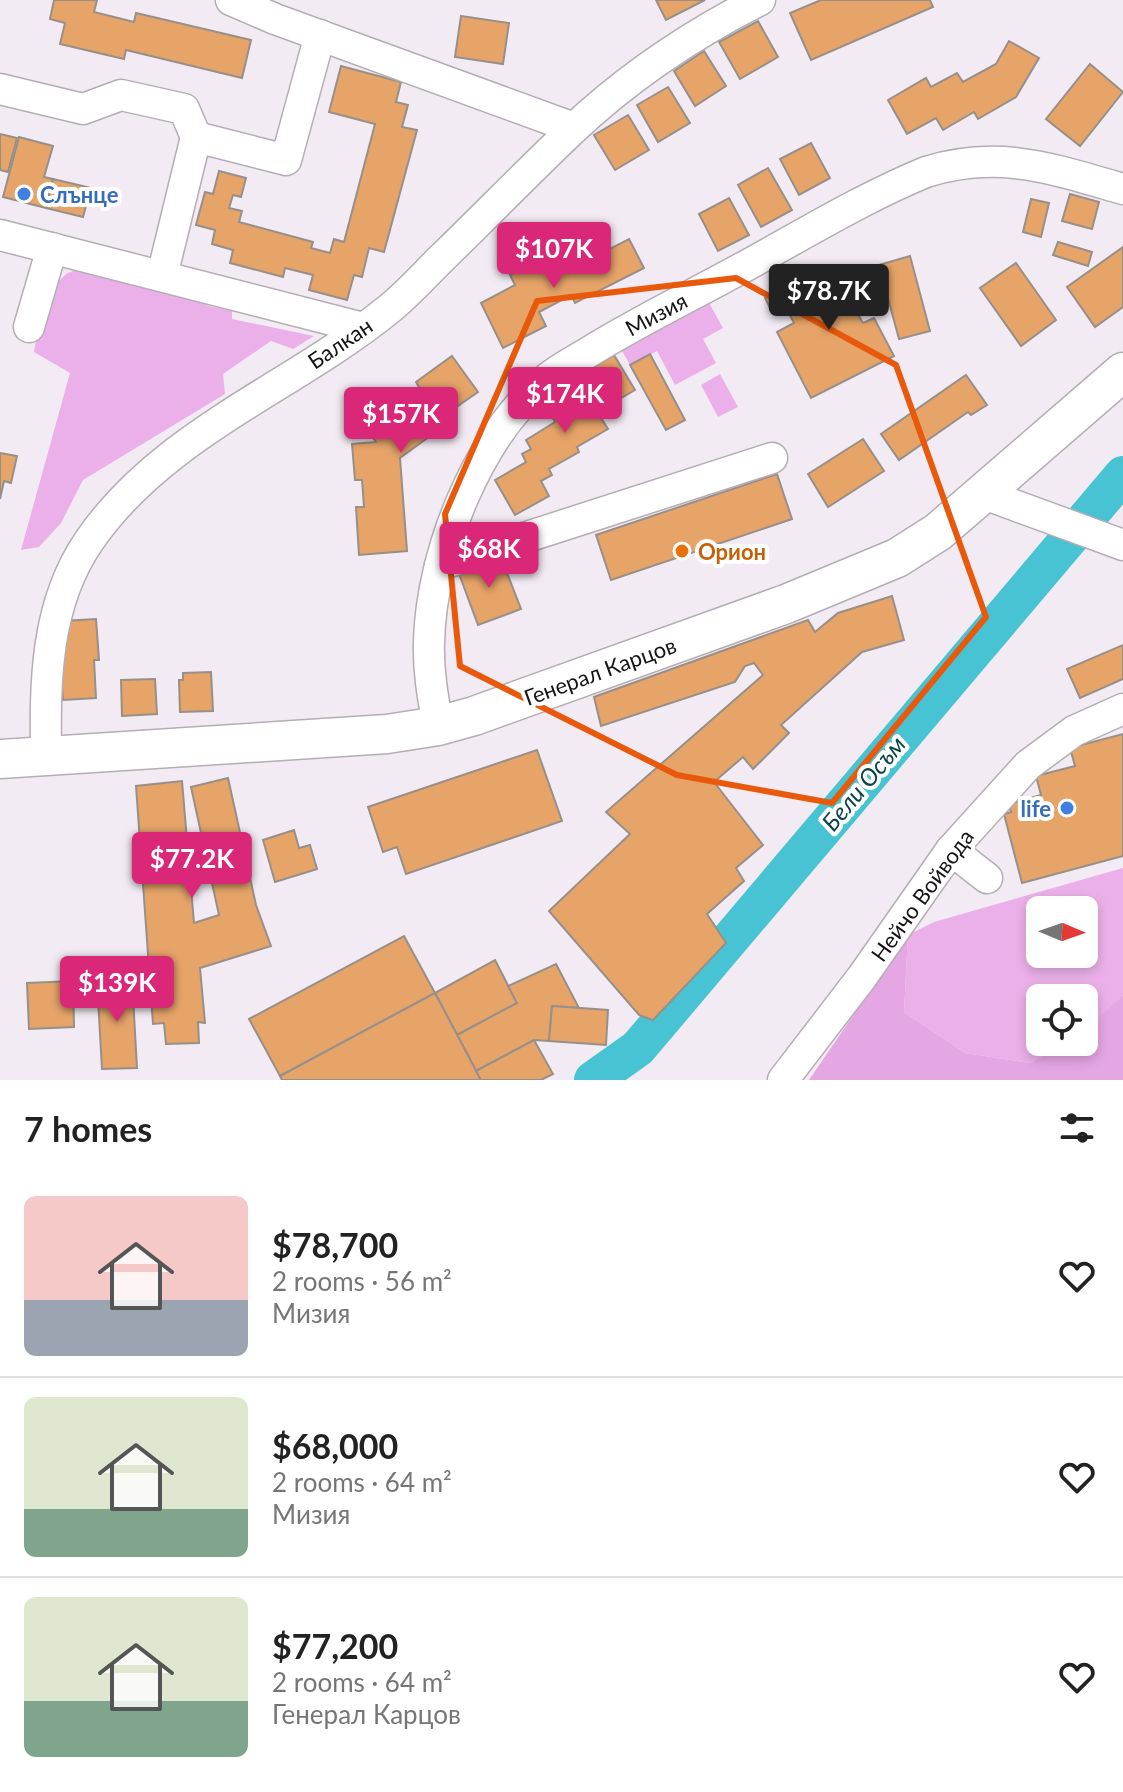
<!DOCTYPE html>
<html lang="en">
<head>
<meta charset="utf-8">
<style>
	:root { --surface:#fff; --page:#f6f6f6; --text:#222; --muted:#767676; --line:#e0e0e0; --accent:#db2777 }
	body { margin:0; font-family:Lato,sans-serif; background:var(--page); color:var(--text); height:100vh; display:flex; flex-direction:column; font-size:30px; white-space:nowrap }
	* { box-sizing:border-box; margin:0 }
	p { font-size:26px; color:var(--muted) }
	.icon { flex:none; width:44px; height:44px; fill:none; stroke:currentColor; stroke-width:2; stroke-linecap:round; stroke-linejoin:round }
	.map { position:relative; height:1080px; overflow:hidden }
	.panel { display:flex; flex-direction:column; background:var(--surface); flex:1 }
	.panel>* { flex:none }
	.needle { width:52px; rotate:92deg }
	.controls { position:absolute; left:1026px; top:896px; display:grid; gap:16px }
	.controls a { display:grid; place-items:center; width:72px; height:72px; border-radius:12px; background:var(--surface); box-shadow:0 4px 12px #0003; font-size:40px }
	.price { position:absolute; translate:-50% -68px; padding:0 18px; border-radius:8px; background:var(--accent); color:#fff; font-size:26px; line-height:52px; filter:drop-shadow(0 2px 4px #0008) }
	.price::after { content:''; position:absolute; left:50%; top:48px; width:24px; height:18px; margin-left:-12px; background:inherit; clip-path:polygon(0 0,100% 0,50% 100%) }
	.price.active { background:#222; color:#fff }
	ul { padding:0; list-style:none }
	li { display:flex; align-items:center; gap:24px; height:200px; padding:0 24px }
	li+li { border-top:2px solid var(--line) }
	li span { display:grid; place-items:center; flex:none; width:224px; height:160px; border-radius:12px; color:#555 }
	li>.icon { margin-inline-start:auto }
	span .icon { width:96px; height:96px; fill:#fffc; stroke-width:1 }
	li b { font-size:34px }
	h2 { display:flex; justify-content:space-between; align-items:center; height:96px; padding:0 24px; font-size:34px }
	.map>svg:first-child { display:block }
</style>
</head>
<body>
<div class="map">
<svg width="1123" height="1080" viewBox="0 0 1123 1080">
	<rect width="100%" height="100%" fill="#f3ebf3"/>
	<g fill="#ebb0e9" fill-rule="evenodd">
		<path d="M81 268 208 293 205 305 232 311V319L314 336 293 349 271 341 223 374 225 394 83 480 61 523 39 547 21 550 70 373 34 352C39 327 44 294 64 276 68 272 76 270 81 268Z"/>
		<path d="M709 303 723 328 703 339 716 363 675 385 657 351 630 365 621 349Z"/>
		<path d="M720 374 738 407 718 417 701 385Z"/>
		<path d="M1123 868V995L1085 1031 1084 998H1040V1042H1065L1030 1063 965 1053 904 1012 908 935 934 922ZM1040 910H1084V954H1040Z"/>
	</g>
	<path fill="#e5a6e4" d="M908 935 904 1012 965 1053 1030 1063 1065 1042H1084V1031L1123 995V1080H809Z"/>
	<g fill="none" stroke-linecap="round" stroke-linejoin="round">
		<path stroke="#48c3d3" stroke-width="38" d="M593 1080 638 1048 1123 475"/>
	</g>
	<g fill="#e6a469" stroke="#978f89" stroke-width="2">
		<path d="M54 0H97L94 12 134 22 136 13 251 40 242 78 126 50 124 59 60 44 65 23 50 19Z"/>
		<path d="M656 0H705L666 20Z"/>
		<path d="M821 0H930L933 7 811 60 790 13Z"/>
		<path d="M461 16 509 23 503 64 455 57Z"/>
		<path d="M758 21 778 57 740 79 719 42Z"/>
		<path d="M1009 41 1039 58 1016 97 978 119 974 112 943 130 936 118 907 134 888 100 926 78 931 87 957 73 963 82 996 64Z"/>
		<path d="M704 51 726 86 695 106 674 71Z"/>
		<path d="M1090 64 1123 92 1080 146 1046 119Z"/>
		<path d="M341 66 401 82 396 102 408 105 402 127 417 130 384 252 369 248 362 277 354 275 347 300 309 290 313 275 285 268 283 277 230 263 233 250 212 244 215 230 196 225 205 192 213 194 219 171 246 178 241 197 233 195 229 208 242 211 239 222 313 242 311 248 330 253 334 239 344 242 375 124 329 112Z"/>
		<path d="M668 87 690 123 658 142 637 105Z"/>
		<path d="M628 115 649 150 615 170 594 135Z"/>
		<path d="M0 134 17 138 8 172 0 170Z"/>
		<path d="M19 137 53 146 44 177 53 179 46 208 3 197Z"/>
		<path d="M811 143 830 178 799 195 780 159Z"/>
		<path d="M768 168 792 210 761 227 738 185Z"/>
		<path d="M53 179 91 188 83 217 46 208Z"/>
		<path d="M1070 194 1099 202 1092 229 1062 221Z"/>
		<path d="M729 198 749 235 718 251 699 214Z"/>
		<path d="M1031 199 1049 203 1041 237 1023 232Z"/>
		<path d="M629 239 644 268 575 303 571 295 539 312 546 326 503 348 481 303 515 285 510 275 553 253 563 273Z"/>
		<path d="M1058 242 1092 252 1088 266 1053 255Z"/>
		<path d="M1123 247V307L1095 327 1067 287Z"/>
		<path d="M910 256 930 331 899 339 879 265Z"/>
		<path d="M1016 263 1056 320 1021 346 980 288Z"/>
		<path d="M845 266 866 306 856 311 863 323 874 318 894 356 811 398 777 332 794 323 784 304 771 310 765 298 800 280 803 287Z"/>
		<path d="M650 354 685 420 666 430 630 365Z"/>
		<path d="M614 355 635 390 606 407 610 413 601 418 608 429 577 447 579 452 549 469 552 475 541 481 549 496 515 515 495 480 526 462 522 454 531 449 526 440 555 422 552 416 582 398 579 392 587 387 581 375Z"/>
		<path d="M452 356 478 392 445 415 448 423 400 458 407 551 359 555 356 507H364L362 480H355L352 444 376 442 366 428 420 389 416 382Z"/>
		<path d="M966 375 987 405 971 415 968 412 899 460 881 434Z"/>
		<path d="M863 439 884 471 828 507 808 474Z"/>
		<path d="M0 453 17 456 11 483 4 481 0 499Z"/>
		<path d="M777 474 792 519 611 580 596 535Z"/>
		<path d="M500 555 521 609 478 625 458 571Z"/>
		<path d="M892 596 904 640 862 652 781 725 789 733 753 769 743 757 714 782 763 845 736 868 744 881 707 914 726 943 653 1020 639 1015 549 911 630 834 606 812 763 675 754 663 745 666 735 682 601 726 594 697 808 620 815 632 838 613Z"/>
		<path d="M96 619 99 660H94L96 698 63 700 59 647 62 621Z"/>
		<path d="M1123 645V679L1080 698 1067 669Z"/>
		<path d="M211 672 213 711 180 712 179 680H183V673Z"/>
		<path d="M155 679 157 714 122 716 121 680Z"/>
		<path d="M1123 734V856L1022 883 1004 814 1011 812 1009 804 1041 795 1036 776 1075 766 1070 748Z"/>
		<path d="M537 750 562 821 406 874 397 847 383 852 368 807Z"/>
		<path d="M228 778 256 905 271 946 200 968 205 1023 198 1022 199 1043 166 1044 164 1023 153 1024 136 786 182 781 194 923 219 915 191 787Z"/>
		<path d="M294 830 299 848 310 845 317 869 275 882 263 840Z"/>
		<path d="M404 936 435 993 280 1076 249 1019Z"/>
		<path d="M495 960 517 1003 457 1035 435 993Z"/>
		<path d="M556 964 579 1008 552 1006 549 1041 534 1040 476 1071 457 1035 517 1003 508 986Z"/>
		<path d="M132 979 137 1068 102 1069 97 981Z"/>
		<path d="M73 981 74 1027 29 1029 27 983Z"/>
		<path d="M435 993 481 1080H282L280 1076Z"/>
		<path d="M552 1006 608 1010 606 1045 549 1041Z"/>
		<path d="M534 1040 553 1074 541 1080H481L476 1071Z"/>
	</g>
	<g fill="none" stroke-linecap="round" stroke-linejoin="round">
		<defs>
			<g id="minor">
				<path d="M231 0 275 19 574 128"/>
				<path d="M0 89 83 109 121 95 184 109 196 137"/>
				<path d="M0 235 363 328"/>
				<path d="M162 276 196 137 286 160 320 35"/>
				<path d="M29 327 52 248"/>
				<path d="M984 494 1123 545"/>
				<path d="M440 565 772 458"/>
				<path d="M438 726C433 698 428 671 429 642 431 553 478 435 548 378 560 368 576 360 589 352 634 324 681 301 727 276 793 241 858 200 926 172 999 149 1053 169 1123 189"/>
				<path d="M46 757C45 682 45 605 89 541 162 434 292 388 389 309 410 292 427 272 446 254 488 213 529 171 571 131 627 78 693 34 760 0"/>
				<path d="M951 850 987 878"/>
				<path d="M783 1080 862 977 951 850 1028 765 1074 731 1123 709"/>
			</g>
			<path id="major" d="M0 759 387 734 438 726 474 716 786 604 897 558 938 532 1123 372"/>
		</defs>
		<use href="#minor" stroke="#b5adb4" stroke-width="33"/>
		<use href="#major" stroke="#b5adb4" stroke-width="41"/>
		<use href="#minor" stroke="#fff" stroke-width="30"/>
		<use href="#major" stroke="#fff" stroke-width="38"/>
	</g>
	<path fill="none" stroke="#e8590c" stroke-width="6" stroke-linejoin="round" d="M736 278 896 365 986 617 832 803 677 775 460 666 445 514 537 301Z"/>
	<g fill="#3f7fe0" stroke="#fff" stroke-width="3">
		<circle cx="24" cy="194" r="8"/>
		<circle cx="1067" cy="808" r="8"/>
	</g>
	<circle fill="#e8710a" stroke="#fff" stroke-width="3" cx="682" cy="551" r="8"/>
	<g text-anchor="middle" dominant-baseline="central" stroke-width="8" stroke-linejoin="round" paint-order="stroke">
		<g font-size="22" font-weight="bold" fill="#366cbe" stroke="#fff" text-anchor="start">
			<text x="40" y="194">Слънце</text>
			<text x="1051" y="808" text-anchor="end">life</text>
		</g>
		<g font-size="22" fill="#151315" stroke="#fff">
			<text transform="translate(656 314) rotate(-28)">Мизия</text>
			<text transform="translate(340 343) rotate(-34)">Балкан</text>
			<text transform="translate(600 671) rotate(-20)">Генерал Карцов</text>
			<text transform="translate(922 895) rotate(-54)">Нейчо Войвода</text>
		</g>
		<g font-size="22" font-weight="bold" fill="#c56008" stroke="#fff" text-anchor="start">
			<text x="698" y="551">Орион</text>
		</g>
		<g font-size="24" font-style="italic" fill="#0a4349" stroke="#fff">
			<text transform="translate(863 783) rotate(-50)">Бели Осъм</text>
		</g>
	</g>
</svg>
<div class="controls">
<a><svg class="needle" viewBox="-14 -14 28 28"><path d="M0-13l5 13h-10z" fill="#e53935"/><path d="M0 13l5-13h-10z" fill="#767676"/></svg></a>
<a><svg class="icon" aria-label="locate" viewBox="0 0 24 24"><circle cx="12" cy="12" r="6"/><path d="M12 2v4M12 18v4M2 12h4M18 12h4"/></svg></a>
</div>
<b class="price" style="left:554px;top:290px">$107K</b>
<b class="price active" style="left:829px;top:332px">$78.7K</b>
<b class="price" style="left:565px;top:435px">$174K</b>
<b class="price" style="left:401px;top:455px">$157K</b>
<b class="price" style="left:489px;top:590px">$68K</b>
<b class="price" style="left:192px;top:900px">$77.2K</b>
<b class="price" style="left:117px;top:1024px">$139K</b>
</div>
<section class="panel">
<h2>7 homes<svg class="icon" aria-label="filters" viewBox="0 0 24 24"><path d="M4 7h16M4 17h16"/><circle cx="9" cy="7" r="2"/><circle cx="15" cy="17" r="2"/></svg></h2>
<ul>
<li><span style="background:linear-gradient(#f6c9c9 65%,#9aa5b1 0)"><svg class="icon" aria-label="home" viewBox="0 0 24 24"><path d="M3 11l9-7 9 7M6 9v11h12V9"/></svg></span><div><b>$78,700</b><p>2 rooms · 56 m²</p><p>Мизия</p></div><svg class="icon" aria-label="heart" viewBox="0 0 24 24"><path d="M12 20l-8-8c-3-5 5-10 8-4 3-6 11-1 8 4z"/></svg></li>
<li><span style="background:linear-gradient(#dfe7d0 70%,#7fa58c 0)"><svg class="icon" aria-label="home" viewBox="0 0 24 24"><path d="M3 11l9-7 9 7M6 9v11h12V9"/></svg></span><div><b>$68,000</b><p>2 rooms · 64 m²</p><p>Мизия</p></div><svg class="icon" aria-label="heart" viewBox="0 0 24 24"><path d="M12 20l-8-8c-3-5 5-10 8-4 3-6 11-1 8 4z"/></svg></li>
<li><span style="background:linear-gradient(#dfe7d0 65%,#7fa58c 0)"><svg class="icon" aria-label="home" viewBox="0 0 24 24"><path d="M3 11l9-7 9 7M6 9v11h12V9"/></svg></span><div><b>$77,200</b><p>2 rooms · 64 m²</p><p>Генерал Карцов</p></div><svg class="icon" aria-label="heart" viewBox="0 0 24 24"><path d="M12 20l-8-8c-3-5 5-10 8-4 3-6 11-1 8 4z"/></svg></li>
</ul>
</section>
</body>
</html>
